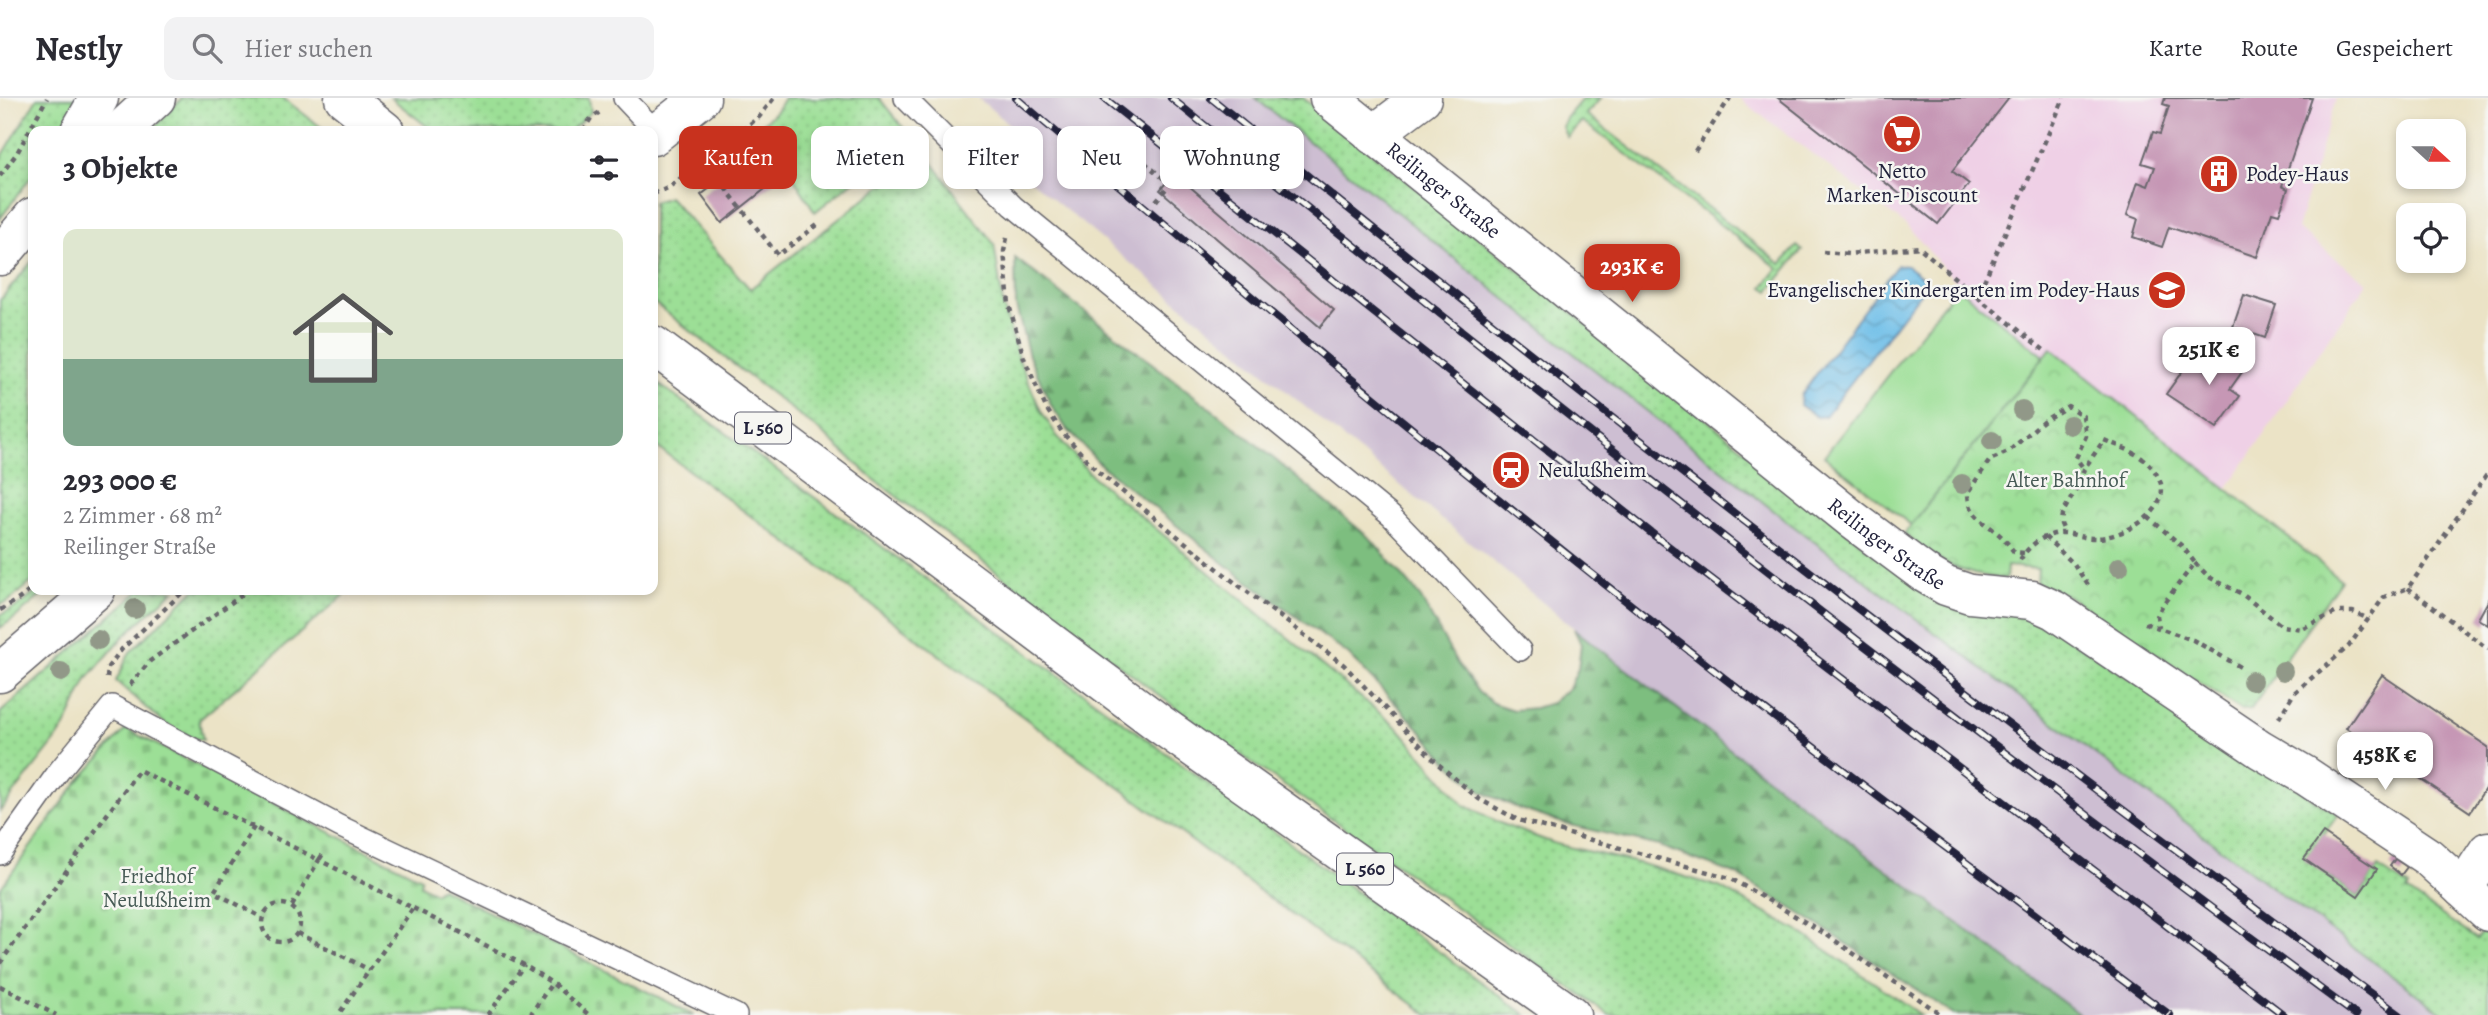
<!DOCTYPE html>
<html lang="de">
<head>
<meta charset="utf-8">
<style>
	:root { --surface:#fff; --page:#f2f2f3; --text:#2b2b33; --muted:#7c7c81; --line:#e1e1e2; --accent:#c8321e }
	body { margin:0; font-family:Alegreya,serif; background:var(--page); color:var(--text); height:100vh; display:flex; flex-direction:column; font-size:26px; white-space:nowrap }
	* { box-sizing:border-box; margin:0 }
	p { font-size:23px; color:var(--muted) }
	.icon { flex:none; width:38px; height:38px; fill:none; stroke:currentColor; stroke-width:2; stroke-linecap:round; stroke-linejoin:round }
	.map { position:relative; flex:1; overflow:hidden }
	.details { position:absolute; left:28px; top:28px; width:630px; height:469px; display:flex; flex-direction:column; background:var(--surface); border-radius:14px; box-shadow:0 4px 10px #0003 }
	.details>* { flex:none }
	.hud { position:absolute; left:679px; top:28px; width:665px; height:63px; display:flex; gap:14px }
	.needle { width:46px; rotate:111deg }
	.tools { position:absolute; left:2396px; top:21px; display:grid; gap:14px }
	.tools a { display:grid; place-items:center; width:70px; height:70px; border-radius:14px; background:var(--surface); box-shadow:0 4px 10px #0003; font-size:35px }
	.price { position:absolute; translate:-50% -60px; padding:0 16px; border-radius:14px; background:#fff; color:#222; font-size:23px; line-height:46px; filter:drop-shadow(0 2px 4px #0008) }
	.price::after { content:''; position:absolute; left:50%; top:42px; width:21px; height:16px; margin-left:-10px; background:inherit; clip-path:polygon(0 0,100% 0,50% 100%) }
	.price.on { background:var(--accent); color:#fff }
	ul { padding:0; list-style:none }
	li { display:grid; align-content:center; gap:14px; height:371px; padding:0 35px }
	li+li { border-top:2px solid var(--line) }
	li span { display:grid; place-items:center; height:217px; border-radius:14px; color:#555 }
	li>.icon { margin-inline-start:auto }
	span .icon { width:126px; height:126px; fill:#fffc; stroke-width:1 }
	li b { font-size:30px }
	h2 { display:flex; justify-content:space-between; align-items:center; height:84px; padding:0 35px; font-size:30px }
	.chip { padding:0 24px; border-radius:14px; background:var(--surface); box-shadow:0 4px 10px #0003; font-size:24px; line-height:63px }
	.chip.on { background:var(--accent); color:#fff }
	header { display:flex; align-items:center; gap:42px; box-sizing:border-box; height:98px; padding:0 35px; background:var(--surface); border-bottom:2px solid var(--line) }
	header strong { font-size:33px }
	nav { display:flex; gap:38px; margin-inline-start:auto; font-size:24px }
	.search { width:490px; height:63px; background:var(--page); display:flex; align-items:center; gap:18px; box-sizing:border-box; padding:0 24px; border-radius:14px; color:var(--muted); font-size:26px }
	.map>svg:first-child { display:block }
</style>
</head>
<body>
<header>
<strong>Nestly</strong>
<div class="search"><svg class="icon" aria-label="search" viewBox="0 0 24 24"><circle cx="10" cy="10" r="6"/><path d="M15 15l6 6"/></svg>Hier suchen</div>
<nav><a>Karte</a><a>Route</a><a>Gespeichert</a></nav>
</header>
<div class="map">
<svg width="2488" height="917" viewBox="0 0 2488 917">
	<defs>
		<pattern id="grass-dots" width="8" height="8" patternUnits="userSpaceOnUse" patternTransform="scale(1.75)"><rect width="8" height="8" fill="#9cdf96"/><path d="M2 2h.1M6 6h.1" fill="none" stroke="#86bf82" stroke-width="1.8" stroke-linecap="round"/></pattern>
		<pattern id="forest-firs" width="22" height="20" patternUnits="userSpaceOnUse" patternTransform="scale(1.75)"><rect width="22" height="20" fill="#7dbe7f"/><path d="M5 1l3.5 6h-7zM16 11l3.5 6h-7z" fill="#669a69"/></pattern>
		<pattern id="cemetery-stones" width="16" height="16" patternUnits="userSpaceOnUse" patternTransform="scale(1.75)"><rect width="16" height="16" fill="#9cdf96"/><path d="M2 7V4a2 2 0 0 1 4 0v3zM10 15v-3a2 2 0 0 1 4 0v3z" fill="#86bf82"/></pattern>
		<pattern id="park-crowns" width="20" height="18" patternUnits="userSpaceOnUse" patternTransform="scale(1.75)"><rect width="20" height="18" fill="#9cdf96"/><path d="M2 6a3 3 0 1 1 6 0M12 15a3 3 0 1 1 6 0" fill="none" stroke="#86bf82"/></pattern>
		<pattern id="water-waves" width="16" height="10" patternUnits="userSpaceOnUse" patternTransform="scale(1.75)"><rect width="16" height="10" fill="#6dbee8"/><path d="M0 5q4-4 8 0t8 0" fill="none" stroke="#599abd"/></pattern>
	</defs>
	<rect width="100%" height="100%" fill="#f6f6f2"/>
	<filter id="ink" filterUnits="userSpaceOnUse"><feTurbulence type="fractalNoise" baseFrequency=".0143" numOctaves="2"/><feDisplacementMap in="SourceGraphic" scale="14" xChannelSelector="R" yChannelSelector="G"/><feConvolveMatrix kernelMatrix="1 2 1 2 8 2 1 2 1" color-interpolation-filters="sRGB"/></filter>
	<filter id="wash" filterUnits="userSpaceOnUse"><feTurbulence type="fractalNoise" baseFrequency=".00686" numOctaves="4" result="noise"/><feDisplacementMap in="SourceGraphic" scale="28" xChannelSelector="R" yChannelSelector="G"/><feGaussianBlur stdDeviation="1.57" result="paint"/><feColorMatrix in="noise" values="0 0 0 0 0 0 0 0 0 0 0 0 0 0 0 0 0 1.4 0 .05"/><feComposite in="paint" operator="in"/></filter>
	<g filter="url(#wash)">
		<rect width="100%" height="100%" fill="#ebe3c6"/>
		<path fill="#efd0e6" d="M1739 0H2336L2297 131 2367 184 2227 391 2051 251 2044 258 1969 199 1907 128Z"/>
		<path fill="#cdbed2" d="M978 0H1255L1545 233 1793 427 2282 797 2445 917H2080L1626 573 998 56 1017 33Z"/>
		<g fill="url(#grass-dots)" stroke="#5f8068" stroke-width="2">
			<path d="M37 0H78L61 33H33V76L0 121V62Z"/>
			<path d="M182 0H283L326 33H151Z"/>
			<path d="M391 0H589L591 14 570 33H433Z"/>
			<path d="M784 0H879L910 38 815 114 789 72 758 30 776 13Z"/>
			<path d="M1255 0H1303L1884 463 2039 521 2338 717 2305 761 2358 798 2378 769 2409 789 2407 793 2477 841 2483 832 2488 835V917H2445L2282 797 1792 427 1545 233Z"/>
			<path d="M1583 0H1601L1586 16 1781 166 1797 148 1802 152 1769 193 1763 189 1778 170 1582 23 1567 39 1562 29 1566 20Z"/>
			<path d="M924 54 994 146 1003 207 1019 262 1041 313 1057 338 1092 378 1399 631 1464 707 1504 727 1556 746 1642 766 1719 789 1803 836 1921 917H1609L1197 626 871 379 825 337 653 204V104L669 99 750 191Z"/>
			<path d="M33 162V483L9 503 0 507V202Z"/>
			<path d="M653 282 1526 917H1428L653 346Z"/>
			<path d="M38 492H48L16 519 0 530V517L22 506Z"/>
			<path d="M140 492H174L123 539 87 581 66 627 56 642 0 713V615Z"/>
			<path d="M194 492H350L199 622 203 642C169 637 142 605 116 583L130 554Z"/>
		</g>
		<path fill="url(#forest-firs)" stroke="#50705d" stroke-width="2" d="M1015 160 1244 336 1372 442 1419 497 1457 565 1479 595 1495 606 1513 612 1535 610 1551 605 1569 590 1578 571 1581 546 1574 531 1875 763 2080 917H1955L1812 823 1735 776 1659 748 1566 726 1520 711 1482 694 1451 667 1413 624 1349 557 1234 473 1102 368 1066 330 1051 307 1029 258 1016 208Z"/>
		<path fill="url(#cemetery-stones)" stroke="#5f8068" stroke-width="2" d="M126 631 421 780 420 787 435 795 441 790 694 917H0V791L77 685Z"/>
		<path fill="url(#park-crowns)" stroke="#5f8068" stroke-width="2" d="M2051 250 2341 482 2251 611 2241 612 2068 498 2037 485 2038 471 2007 468 2006 481C1958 477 1940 464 1904 436Z"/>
		<path fill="#9cdf96" stroke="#5f8068" stroke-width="2" d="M1957 189 2044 258 1911 427 1824 358Z"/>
		<path fill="url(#water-waves)" stroke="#487092" stroke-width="2" d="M1897 167 1907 168 1923 180 1925 189 1825 318 1817 319 1800 307 1801 297Z"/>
		<g id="blocks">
			<g fill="#c697b5">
				<path d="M1778 0H2009L1952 73 1969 86 1938 126Z"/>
				<path d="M2165 0H2312L2282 88 2288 91 2279 116 2272 114 2257 159 2169 129 2162 149 2133 139 2138 121 2127 117 2138 84 2148 88 2155 69 2142 65 2153 34 2160 36 2169 8 2163 6Z"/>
				<path d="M768 45 789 72 722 125 701 97Z"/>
				<path d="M1174 75 1334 212 1320 229 1160 92Z"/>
				<path d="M2244 197 2276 207 2265 240 2233 229Z"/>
				<path d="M2224 249 2247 267 2230 291 2240 298 2217 330 2166 296 2191 261 2207 273Z"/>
				<path d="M2488 503V527L2478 521Z"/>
				<path d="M2382 577 2488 649V686L2470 714 2346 630Z"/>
				<path d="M2323 735 2377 771 2358 798 2304 761Z"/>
				<path d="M2395 761 2407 769 2401 777 2390 768Z"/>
			</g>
		</g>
	</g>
	<g filter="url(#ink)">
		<use href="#blocks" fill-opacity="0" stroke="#68666c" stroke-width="2"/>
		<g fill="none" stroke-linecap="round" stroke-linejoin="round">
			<defs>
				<g id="lane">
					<path d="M624 0 657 35"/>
					<path d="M905 0 1013 108 1391 418 1520 552"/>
					<path d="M0 756 59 673 112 608 339 728 736 917"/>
				</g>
				<g id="street">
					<path id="s1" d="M1329 0 1853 422 1924 475 1946 488 1970 496 2032 502 2054 512 2260 651 2306 678 2428 759 2488 814"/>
					<path d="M1373 37 1422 0"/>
					<path d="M2463 791 2488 753"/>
				</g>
				<g id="secondary">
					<path d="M653 38 701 0"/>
					<path d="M0 575 96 492"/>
				</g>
				<g id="primary">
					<path d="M344 0 385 33"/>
					<path d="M80 33 99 0"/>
					<path d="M120 33 156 0"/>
					<path d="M0 158 33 119"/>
					<path d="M653 247 1160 626 1571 917"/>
				</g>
			</defs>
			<use href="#lane" stroke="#68666c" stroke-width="24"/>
			<use href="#street" stroke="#68666c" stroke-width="41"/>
			<use href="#secondary" stroke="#68666c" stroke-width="41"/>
			<use href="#primary" stroke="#68666c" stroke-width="41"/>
			<g stroke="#68666c" stroke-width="4.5" stroke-dasharray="5 5" stroke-linecap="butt">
				<path d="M583 33 591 20 600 14"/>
				<path d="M1695 53 1730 0"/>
				<path d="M690 55 703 62 778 157 820 125"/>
				<path d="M1137 58 1170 86 1155 104"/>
				<path d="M0 78 17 55 47 0"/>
				<path d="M1170 86 1180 75"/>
				<path d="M653 96 668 90 759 19 774 0"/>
				<path d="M1007 140 1004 153 1009 207 1024 260 1046 310 1062 334 1097 373 1229 480 1344 567 1438 666 1479 701 1518 722 1730 780 1824 835 1942 917"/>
				<path d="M1823 154 1849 156 1919 149 1977 199 2064 0"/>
				<path d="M1977 199 2045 253"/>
				<path d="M2148 419 2182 448 2195 465 2163 506 2157 518 2159 529"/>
				<path d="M2045 439 2074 466 2088 487"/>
				<path d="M2024 455 2014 454C2009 447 2003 439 1995 433 1980 421 1968 415 1968 394L1990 362 2008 354 2043 323 2068 308 2083 318 2086 338 2076 360 2084 371"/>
				<path d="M2020 462C2026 452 2036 442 2048 438 2069 430 2074 440 2094 440 2119 441 2169 416 2161 386 2152 359 2128 352 2104 342L2084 371 2077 390 2062 416 2061 426 2064 433"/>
				<path d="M2195 465 2209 479 2242 496 2282 528 2301 531 2337 514H2353L2369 521"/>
				<path d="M2408 490 2488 551"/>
				<path d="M0 512 19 501 33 490"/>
				<path d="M2145 525 2193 542 2244 571"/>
				<path d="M107 580 108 569 122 551 185 492"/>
				<path d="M130 587 150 563 249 492"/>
				<path d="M2279 620 2294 595 2349 548 2384 499 2408 490 2488 375"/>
				<path d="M254 729 214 794 261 819"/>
				<circle cx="281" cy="825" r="19"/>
				<path d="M292 808 319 762 413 810 338 917"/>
				<path d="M413 810 524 867 552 885 589 917"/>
				<path d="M297 835 370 872"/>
				<path d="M0 865 139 672 319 762 325 753"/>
				<path d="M0 888 56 917"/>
				<path d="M488 917 524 867"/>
				<path d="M530 917 552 885"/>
			</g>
			<use href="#lane" stroke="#fff" stroke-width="21"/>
			<use href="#street" stroke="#fff" stroke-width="38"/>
			<use href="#secondary" stroke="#fff" stroke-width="38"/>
			<use href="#primary" stroke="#fff" stroke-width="38"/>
			<defs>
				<g id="rail">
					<path d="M1016 0C1330 268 1649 529 1980 775 2044 822 2106 871 2170 917"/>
					<path d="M1104 0 1655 438 2284 917"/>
					<path d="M1171 0C1559 314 1953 621 2356 917"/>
					<path d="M1211 0C1600 315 1996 622 2400 917"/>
				</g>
			</defs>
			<use href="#rail" stroke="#22223b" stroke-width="8"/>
			<use href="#rail" stroke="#f6f6f2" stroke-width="5" stroke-dasharray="16" stroke-linecap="butt"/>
		</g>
		<g fill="#919888">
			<circle cx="2022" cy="312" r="10"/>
			<circle cx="2070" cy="327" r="10"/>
			<circle cx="1992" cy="343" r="10"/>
			<circle cx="1962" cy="386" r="10"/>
			<circle cx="2119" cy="469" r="10"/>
			<circle cx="135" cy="511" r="10"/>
			<circle cx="98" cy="542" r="10"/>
			<circle cx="2283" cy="573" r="10"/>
			<circle cx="61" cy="574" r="10"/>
			<circle cx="2252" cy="583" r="10"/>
		</g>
	</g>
	<defs>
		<symbol id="supermarket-disc" viewBox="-11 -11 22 22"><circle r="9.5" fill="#c8321e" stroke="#f6f6f2"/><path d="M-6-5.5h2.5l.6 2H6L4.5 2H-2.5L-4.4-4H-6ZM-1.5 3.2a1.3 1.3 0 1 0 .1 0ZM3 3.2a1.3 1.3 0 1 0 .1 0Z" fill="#fff"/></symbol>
		<symbol id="building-disc" viewBox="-11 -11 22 22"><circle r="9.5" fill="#c8321e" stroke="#f6f6f2"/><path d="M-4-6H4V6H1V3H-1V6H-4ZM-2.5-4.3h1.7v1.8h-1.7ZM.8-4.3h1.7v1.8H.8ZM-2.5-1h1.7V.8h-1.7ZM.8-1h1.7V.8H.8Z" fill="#fff"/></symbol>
		<symbol id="school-disc" viewBox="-11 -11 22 22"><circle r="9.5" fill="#c8321e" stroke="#f6f6f2"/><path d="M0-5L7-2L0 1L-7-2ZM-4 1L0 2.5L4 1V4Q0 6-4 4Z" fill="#fff"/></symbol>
		<symbol id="station-disc" viewBox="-11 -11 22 22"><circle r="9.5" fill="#c8321e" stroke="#f6f6f2"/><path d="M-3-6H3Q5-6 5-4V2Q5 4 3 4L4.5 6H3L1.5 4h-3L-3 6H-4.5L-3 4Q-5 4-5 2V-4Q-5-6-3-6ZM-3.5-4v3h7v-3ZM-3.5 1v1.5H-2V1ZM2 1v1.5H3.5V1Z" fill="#fff"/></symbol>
	</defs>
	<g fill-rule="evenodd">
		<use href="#supermarket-disc" x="1880" y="14" width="44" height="44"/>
		<use href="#building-disc" x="2197" y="54" width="44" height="44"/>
		<use href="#school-disc" x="2145" y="170" width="44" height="44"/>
		<use href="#station-disc" x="1489" y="350" width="44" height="44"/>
	</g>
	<g text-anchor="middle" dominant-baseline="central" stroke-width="5" stroke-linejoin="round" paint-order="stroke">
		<g fill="#f6f6f2" stroke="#626272" stroke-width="2">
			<rect x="735" y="314.5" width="56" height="31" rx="5"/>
			<rect x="1337" y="755.5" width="56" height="31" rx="5"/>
		</g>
		<g font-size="19" font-weight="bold" fill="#22223b">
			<text x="763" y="330">L 560</text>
			<text x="1365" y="771">L 560</text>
		</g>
		<g font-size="21" fill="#22223b" stroke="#f6f6f2" text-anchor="start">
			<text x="1902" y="73" text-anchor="middle">Netto<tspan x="1902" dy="24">Marken-Discount</tspan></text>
			<text x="2246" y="76">Podey-Haus</text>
			<text x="2140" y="192" text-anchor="end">Evangelischer Kindergarten im Podey-Haus</text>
			<text x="1538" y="372">Neulußheim</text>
		</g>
		<g font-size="21" fill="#22223b" stroke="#f6f6f2">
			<text stroke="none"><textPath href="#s1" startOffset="147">Reilinger Straße</textPath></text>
			<text stroke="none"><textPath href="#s1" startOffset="714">Reilinger Straße</textPath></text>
		</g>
		<g font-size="21" fill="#475b56" stroke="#f6f6f2">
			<text x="2066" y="382">Alter Bahnhof</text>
			<text x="157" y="778">Friedhof<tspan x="157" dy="24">Neulußheim</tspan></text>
		</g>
	</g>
</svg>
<div class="tools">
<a><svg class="needle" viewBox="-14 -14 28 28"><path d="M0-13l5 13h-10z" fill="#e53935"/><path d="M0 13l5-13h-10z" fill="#7c7c81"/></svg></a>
<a><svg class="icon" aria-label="locate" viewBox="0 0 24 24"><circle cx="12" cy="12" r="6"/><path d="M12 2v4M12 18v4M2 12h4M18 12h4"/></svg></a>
</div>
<b class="price on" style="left:1632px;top:206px">293K €</b>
<b class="price" style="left:2209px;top:289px">251K €</b>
<b class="price" style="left:2385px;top:694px">458K €</b>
<div class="hud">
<a class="chip on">Kaufen</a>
<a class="chip">Mieten</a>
<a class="chip">Filter</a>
<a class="chip">Neu</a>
<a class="chip">Wohnung</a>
</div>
<section class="details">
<h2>3 Objekte<svg class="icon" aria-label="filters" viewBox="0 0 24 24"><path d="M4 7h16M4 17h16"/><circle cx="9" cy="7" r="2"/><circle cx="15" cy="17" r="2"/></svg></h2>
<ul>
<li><span style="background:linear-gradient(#dfe7d0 60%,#7fa58c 0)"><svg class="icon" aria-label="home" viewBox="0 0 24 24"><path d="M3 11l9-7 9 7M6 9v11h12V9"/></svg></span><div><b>293 000 €</b><p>2 Zimmer · 68 m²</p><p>Reilinger Straße</p></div></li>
</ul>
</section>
</div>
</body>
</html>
